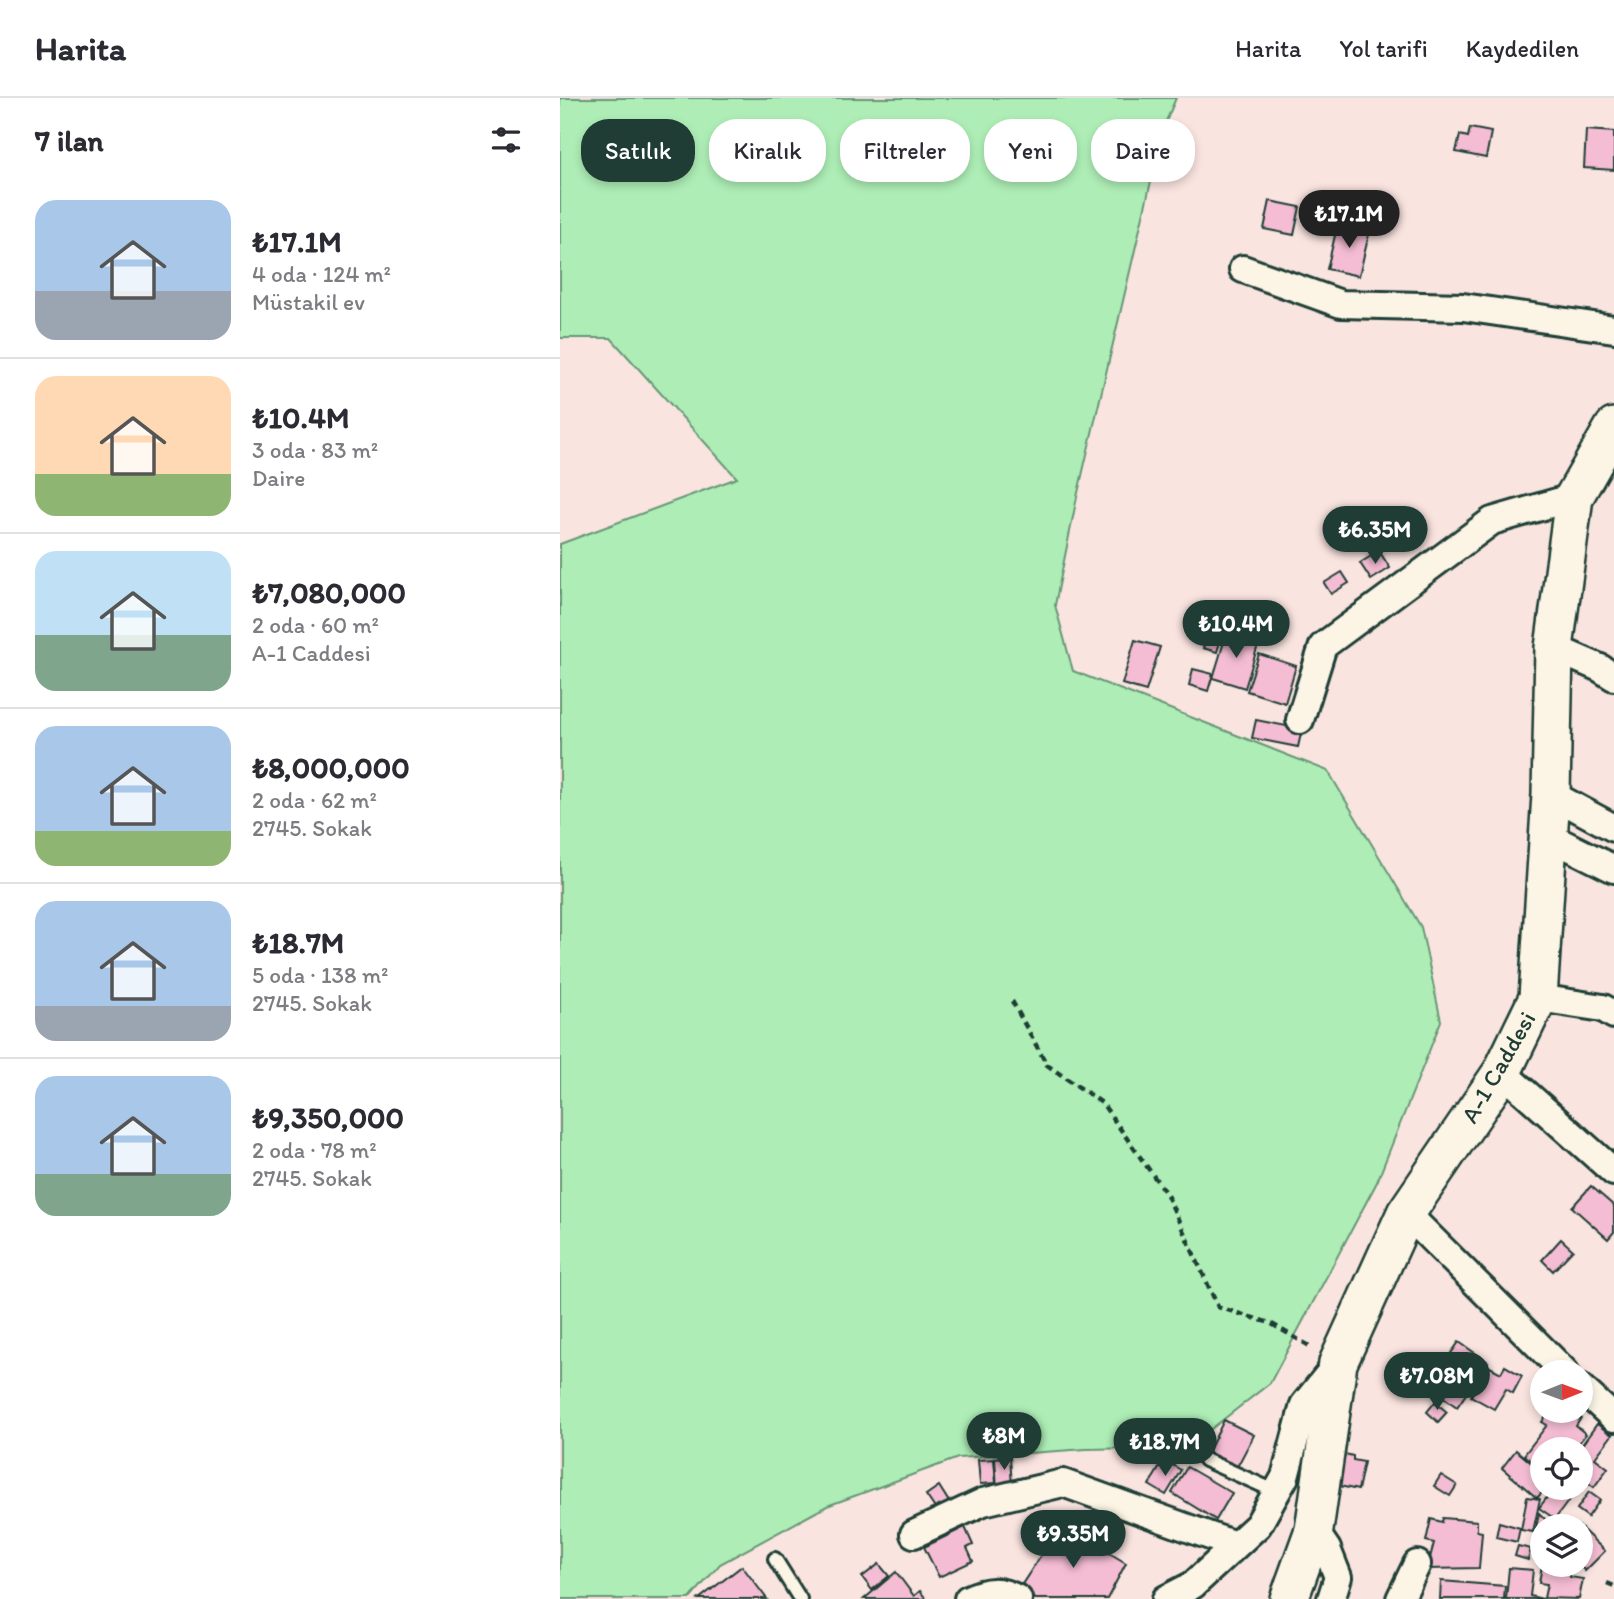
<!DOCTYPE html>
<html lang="tr">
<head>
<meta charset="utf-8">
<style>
	:root { --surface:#fff; --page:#f7f7f7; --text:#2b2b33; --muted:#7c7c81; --line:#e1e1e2; --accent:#1f3d34 }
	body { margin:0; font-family:Itim,sans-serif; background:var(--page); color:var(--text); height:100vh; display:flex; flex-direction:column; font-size:26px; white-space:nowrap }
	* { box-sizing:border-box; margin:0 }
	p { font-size:23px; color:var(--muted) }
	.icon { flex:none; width:38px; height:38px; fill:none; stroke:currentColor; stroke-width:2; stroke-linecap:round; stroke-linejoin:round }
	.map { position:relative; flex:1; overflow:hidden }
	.panel { display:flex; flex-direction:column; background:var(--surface); width:560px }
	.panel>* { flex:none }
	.hud { position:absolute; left:21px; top:21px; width:665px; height:63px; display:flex; gap:14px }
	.needle { width:46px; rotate:89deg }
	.fabs { position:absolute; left:970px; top:1262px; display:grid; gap:14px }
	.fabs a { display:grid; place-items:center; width:63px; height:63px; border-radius:50%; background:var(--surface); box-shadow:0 4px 10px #0003; font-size:35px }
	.price { position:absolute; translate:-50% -60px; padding:0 16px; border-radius:24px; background:var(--accent); color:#fff; font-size:23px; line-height:46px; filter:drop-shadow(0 2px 4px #0008) }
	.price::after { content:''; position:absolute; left:50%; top:42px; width:21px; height:16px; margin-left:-10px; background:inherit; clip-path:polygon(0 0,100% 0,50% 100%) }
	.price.current { background:#222; color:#fff }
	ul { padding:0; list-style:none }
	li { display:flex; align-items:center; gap:21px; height:175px; padding:0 35px }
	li+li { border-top:2px solid var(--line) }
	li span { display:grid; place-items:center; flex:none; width:196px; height:140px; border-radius:21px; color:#555 }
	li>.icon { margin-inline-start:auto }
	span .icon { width:84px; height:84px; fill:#fffc; stroke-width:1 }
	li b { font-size:30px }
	h2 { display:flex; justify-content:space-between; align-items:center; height:84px; padding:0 35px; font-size:30px }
	.pill { padding:0 24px; border-radius:28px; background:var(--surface); box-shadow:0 4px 10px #0003; font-size:24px; line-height:63px }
	.pill.current { background:var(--accent); color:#fff }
	header { display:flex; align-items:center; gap:42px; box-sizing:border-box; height:98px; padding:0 35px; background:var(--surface); border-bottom:2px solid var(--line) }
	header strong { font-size:33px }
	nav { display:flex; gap:38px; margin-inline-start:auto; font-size:24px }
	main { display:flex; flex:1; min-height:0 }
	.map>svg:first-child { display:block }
</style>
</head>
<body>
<header>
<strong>Harita</strong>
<nav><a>Harita</a><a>Yol tarifi</a><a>Kaydedilen</a></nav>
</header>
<main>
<section class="panel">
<h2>7 ilan<svg class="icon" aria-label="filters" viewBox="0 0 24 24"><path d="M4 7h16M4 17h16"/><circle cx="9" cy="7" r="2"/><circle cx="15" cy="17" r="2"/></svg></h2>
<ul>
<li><span style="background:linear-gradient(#a9c7e8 65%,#9aa5b1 0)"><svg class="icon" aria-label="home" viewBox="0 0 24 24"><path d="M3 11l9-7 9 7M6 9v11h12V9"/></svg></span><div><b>₺17.1M</b><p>4 oda · 124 m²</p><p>Müstakil ev</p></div></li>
<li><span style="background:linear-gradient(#ffd9b3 70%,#8fb573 0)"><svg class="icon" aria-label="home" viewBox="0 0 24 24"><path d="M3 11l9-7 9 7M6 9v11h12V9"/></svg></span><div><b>₺10.4M</b><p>3 oda · 83 m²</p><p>Daire</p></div></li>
<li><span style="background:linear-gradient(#bfe0f5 60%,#7fa58c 0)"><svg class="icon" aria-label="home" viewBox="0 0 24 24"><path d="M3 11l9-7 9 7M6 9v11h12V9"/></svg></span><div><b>₺7,080,000</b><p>2 oda · 60 m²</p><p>A-1 Caddesi</p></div></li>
<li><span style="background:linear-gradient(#a9c7e8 75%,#8fb573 0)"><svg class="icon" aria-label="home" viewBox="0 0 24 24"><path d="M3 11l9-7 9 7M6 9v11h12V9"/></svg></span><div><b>₺8,000,000</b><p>2 oda · 62 m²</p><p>2745. Sokak</p></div></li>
<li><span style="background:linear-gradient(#a9c7e8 75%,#9aa5b1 0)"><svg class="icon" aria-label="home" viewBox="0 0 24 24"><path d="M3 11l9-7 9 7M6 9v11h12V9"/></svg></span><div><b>₺18.7M</b><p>5 oda · 138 m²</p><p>2745. Sokak</p></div></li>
<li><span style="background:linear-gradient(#a9c7e8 70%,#7fa58c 0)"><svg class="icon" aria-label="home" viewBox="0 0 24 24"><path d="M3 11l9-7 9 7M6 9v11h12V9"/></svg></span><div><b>₺9,350,000</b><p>2 oda · 78 m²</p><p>2745. Sokak</p></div></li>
</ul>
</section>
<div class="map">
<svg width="1054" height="1501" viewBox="0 0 1054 1501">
	<rect width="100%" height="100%" fill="#fae4e0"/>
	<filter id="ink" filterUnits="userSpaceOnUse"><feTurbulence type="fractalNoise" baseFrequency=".0143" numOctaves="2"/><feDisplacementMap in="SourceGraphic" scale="14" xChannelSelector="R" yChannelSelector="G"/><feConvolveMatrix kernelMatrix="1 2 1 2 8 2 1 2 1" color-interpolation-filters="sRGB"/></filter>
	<g filter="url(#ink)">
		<path fill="#aeeeb6" stroke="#669675" stroke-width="2" d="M0 0H616L604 28 517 399 495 507 513 573 768 673 861 829 881 923 817 1084 710 1285 628 1349 526 1351 398 1360 267 1408 160 1466 130 1501H0V446L177 380 51 240H0Z"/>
		<g fill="#f5bdd3" stroke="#1f3d34" stroke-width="2">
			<path d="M910 30 931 34 926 60 896 54 900 37 908 39Z"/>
			<path d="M1026 32 1054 34V72L1024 70Z"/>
			<path d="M710 103 740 109 734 137 704 131Z"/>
			<path d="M778 125 810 132 799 178 767 171Z"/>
			<path d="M819 453 830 470 811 482 800 465Z"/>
			<path d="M782 474 789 485 771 496 764 485Z"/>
			<path d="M651 526 664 530 657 554 643 550Z"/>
			<path d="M667 534 699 544 685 590 653 580Z"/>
			<path d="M575 542 600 549 586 593 562 586Z"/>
			<path d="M699 556 736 568 725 605 687 593Z"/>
			<path d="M633 571 653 576 648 593 629 587Z"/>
			<path d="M696 622 742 631 738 649 692 640Z"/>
			<path d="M1031 1088 1054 1108V1134L1048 1141 1012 1109Z"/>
			<path d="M1001 1141 1013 1152 993 1173 982 1162Z"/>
			<path d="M899 1244 928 1264 897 1309 868 1288Z"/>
			<path d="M928 1268 941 1275 945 1268 962 1278 953 1295 946 1291 934 1311 911 1298Z"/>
			<path d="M875 1304 887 1314 878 1324 867 1314Z"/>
			<path d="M1000 1312H1011L1021 1320 1016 1328 1026 1336 1014 1351H982V1371L964 1357 987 1327 982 1324 989 1314 995 1319Z"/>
			<path d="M664 1322 694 1337 677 1369 648 1354Z"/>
			<path d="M1037 1326 1052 1337 1035 1360 1048 1370 1034 1389 1020 1379 1019 1351Z"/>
			<path d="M956 1352 982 1374V1390H986L977 1400 942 1370Z"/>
			<path d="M785 1356 793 1358V1362L804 1364 798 1392 775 1387 781 1360H784Z"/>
			<path d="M450 1358 452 1389 437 1391 435 1360Z"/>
			<path d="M434 1361 436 1385 420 1386 418 1362Z"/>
			<path d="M604 1362 621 1372 606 1397 589 1387Z"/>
			<path d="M627 1369 672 1395 656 1422 612 1395Z"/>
			<path d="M881 1377 897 1387 890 1398 874 1388Z"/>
			<path d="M379 1388 389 1404 376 1412 366 1397Z"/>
			<path d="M994 1390H1018L995 1421 979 1410Z"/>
			<path d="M1029 1394 1040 1402 1028 1419 1017 1411Z"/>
			<path d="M967 1399 980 1401 973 1434 961 1432Z"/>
			<path d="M979 1415 992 1428H982V1440L975 1435Z"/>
			<path d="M883 1420 917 1423V1433L922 1434 919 1470 867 1471 874 1445 866 1443 871 1421 882 1424Z"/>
			<path d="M939 1424 960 1430 957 1444 936 1439Z"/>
			<path d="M501 1426 566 1465 547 1501H476L459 1491Z"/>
			<path d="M405 1429 413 1447 407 1450 413 1463 379 1479 364 1449Z"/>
			<path d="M1020 1429 1045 1453 1025 1473 1018 1466H1020Z"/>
			<path d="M958 1448 971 1451 968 1462 955 1458Z"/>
			<path d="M319 1466 329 1478 312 1492 302 1479Z"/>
			<path d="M995 1466H1012L1010 1479 1023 1481 1019 1501 984 1500 987 1486 979 1485 982 1467 994 1469Z"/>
			<path d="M182 1468 207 1501H139Z"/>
			<path d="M949 1470 973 1472 970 1498 983 1501H946Z"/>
			<path d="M336 1474 354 1498 360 1493 366 1501H304Z"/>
			<path d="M881 1483 945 1488 944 1501H880Z"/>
		</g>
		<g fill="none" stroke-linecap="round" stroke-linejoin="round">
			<defs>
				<g id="lane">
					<path d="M645 1362 717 1394"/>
					<path d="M215 1461 240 1501"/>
				</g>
				<g id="street">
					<path d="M683 171 781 206 903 209 1054 231"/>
					<path d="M994 550 1040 570 1054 579"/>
					<path d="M740 622 763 548 932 423 1014 399"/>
					<path d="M991 696 1054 730"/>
					<path d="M988 738 1054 771"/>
					<path d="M978 900 1043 910 1054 917"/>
					<path d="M942 974 1054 1074"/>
					<path d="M846 1115 1005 1274"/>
					<path d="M1020 1289 1054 1320"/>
					<path d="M754 1432 767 1451 778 1479 771 1501"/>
					<path d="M354 1436 423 1404 503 1385 675 1447"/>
					<path d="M408 1501C427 1492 439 1491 458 1501"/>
					<path d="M606 1501 633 1487 698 1427 725 1379 744 1307 777 1266"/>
					<path d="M840 1501 857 1466"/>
				</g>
				<path id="secondary" d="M729 1501 754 1432 778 1265 846 1115 942 974 978 900 991 696 994 550 1014 399 1054 329"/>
			</defs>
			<use href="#lane" stroke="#1f3d34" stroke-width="18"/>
			<use href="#street" stroke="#1f3d34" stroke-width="32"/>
			<use href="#secondary" stroke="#1f3d34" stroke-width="42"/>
			<g stroke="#1f3d34" stroke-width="4.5" stroke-dasharray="7 5" stroke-linecap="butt">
				<path d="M452 903 487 967 542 1005 607 1097 658 1209 710 1225 753 1250"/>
				<path d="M1047 1485 1054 1488"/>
			</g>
			<use href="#lane" stroke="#fcf5e5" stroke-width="12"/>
			<use href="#street" stroke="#fcf5e5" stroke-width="26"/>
			<use href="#secondary" stroke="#fcf5e5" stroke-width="37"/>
		</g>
	</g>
	<g text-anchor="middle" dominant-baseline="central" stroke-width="7" stroke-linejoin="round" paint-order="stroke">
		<g font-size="24" fill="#1f3d34" stroke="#fcf5e5">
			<text transform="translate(938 969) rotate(-60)">A-1 Caddesi</text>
		</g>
	</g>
</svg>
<div class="fabs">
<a><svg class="needle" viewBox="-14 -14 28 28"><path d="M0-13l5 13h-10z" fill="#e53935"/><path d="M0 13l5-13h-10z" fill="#7c7c81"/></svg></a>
<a><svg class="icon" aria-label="locate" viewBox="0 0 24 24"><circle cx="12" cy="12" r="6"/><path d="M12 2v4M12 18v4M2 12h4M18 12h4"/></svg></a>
<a><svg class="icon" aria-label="layers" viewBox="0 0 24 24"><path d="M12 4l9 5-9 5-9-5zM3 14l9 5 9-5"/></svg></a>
</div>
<b class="price current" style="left:789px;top:152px">₺17.1M</b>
<b class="price" style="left:815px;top:468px">₺6.35M</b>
<b class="price" style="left:676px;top:562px">₺10.4M</b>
<b class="price" style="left:877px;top:1314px">₺7.08M</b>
<b class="price" style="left:444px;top:1374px">₺8M</b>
<b class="price" style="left:605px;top:1380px">₺18.7M</b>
<b class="price" style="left:513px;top:1472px">₺9.35M</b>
<div class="hud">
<a class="pill current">Satılık</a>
<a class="pill">Kiralık</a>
<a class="pill">Filtreler</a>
<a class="pill">Yeni</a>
<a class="pill">Daire</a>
</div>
</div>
</main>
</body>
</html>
